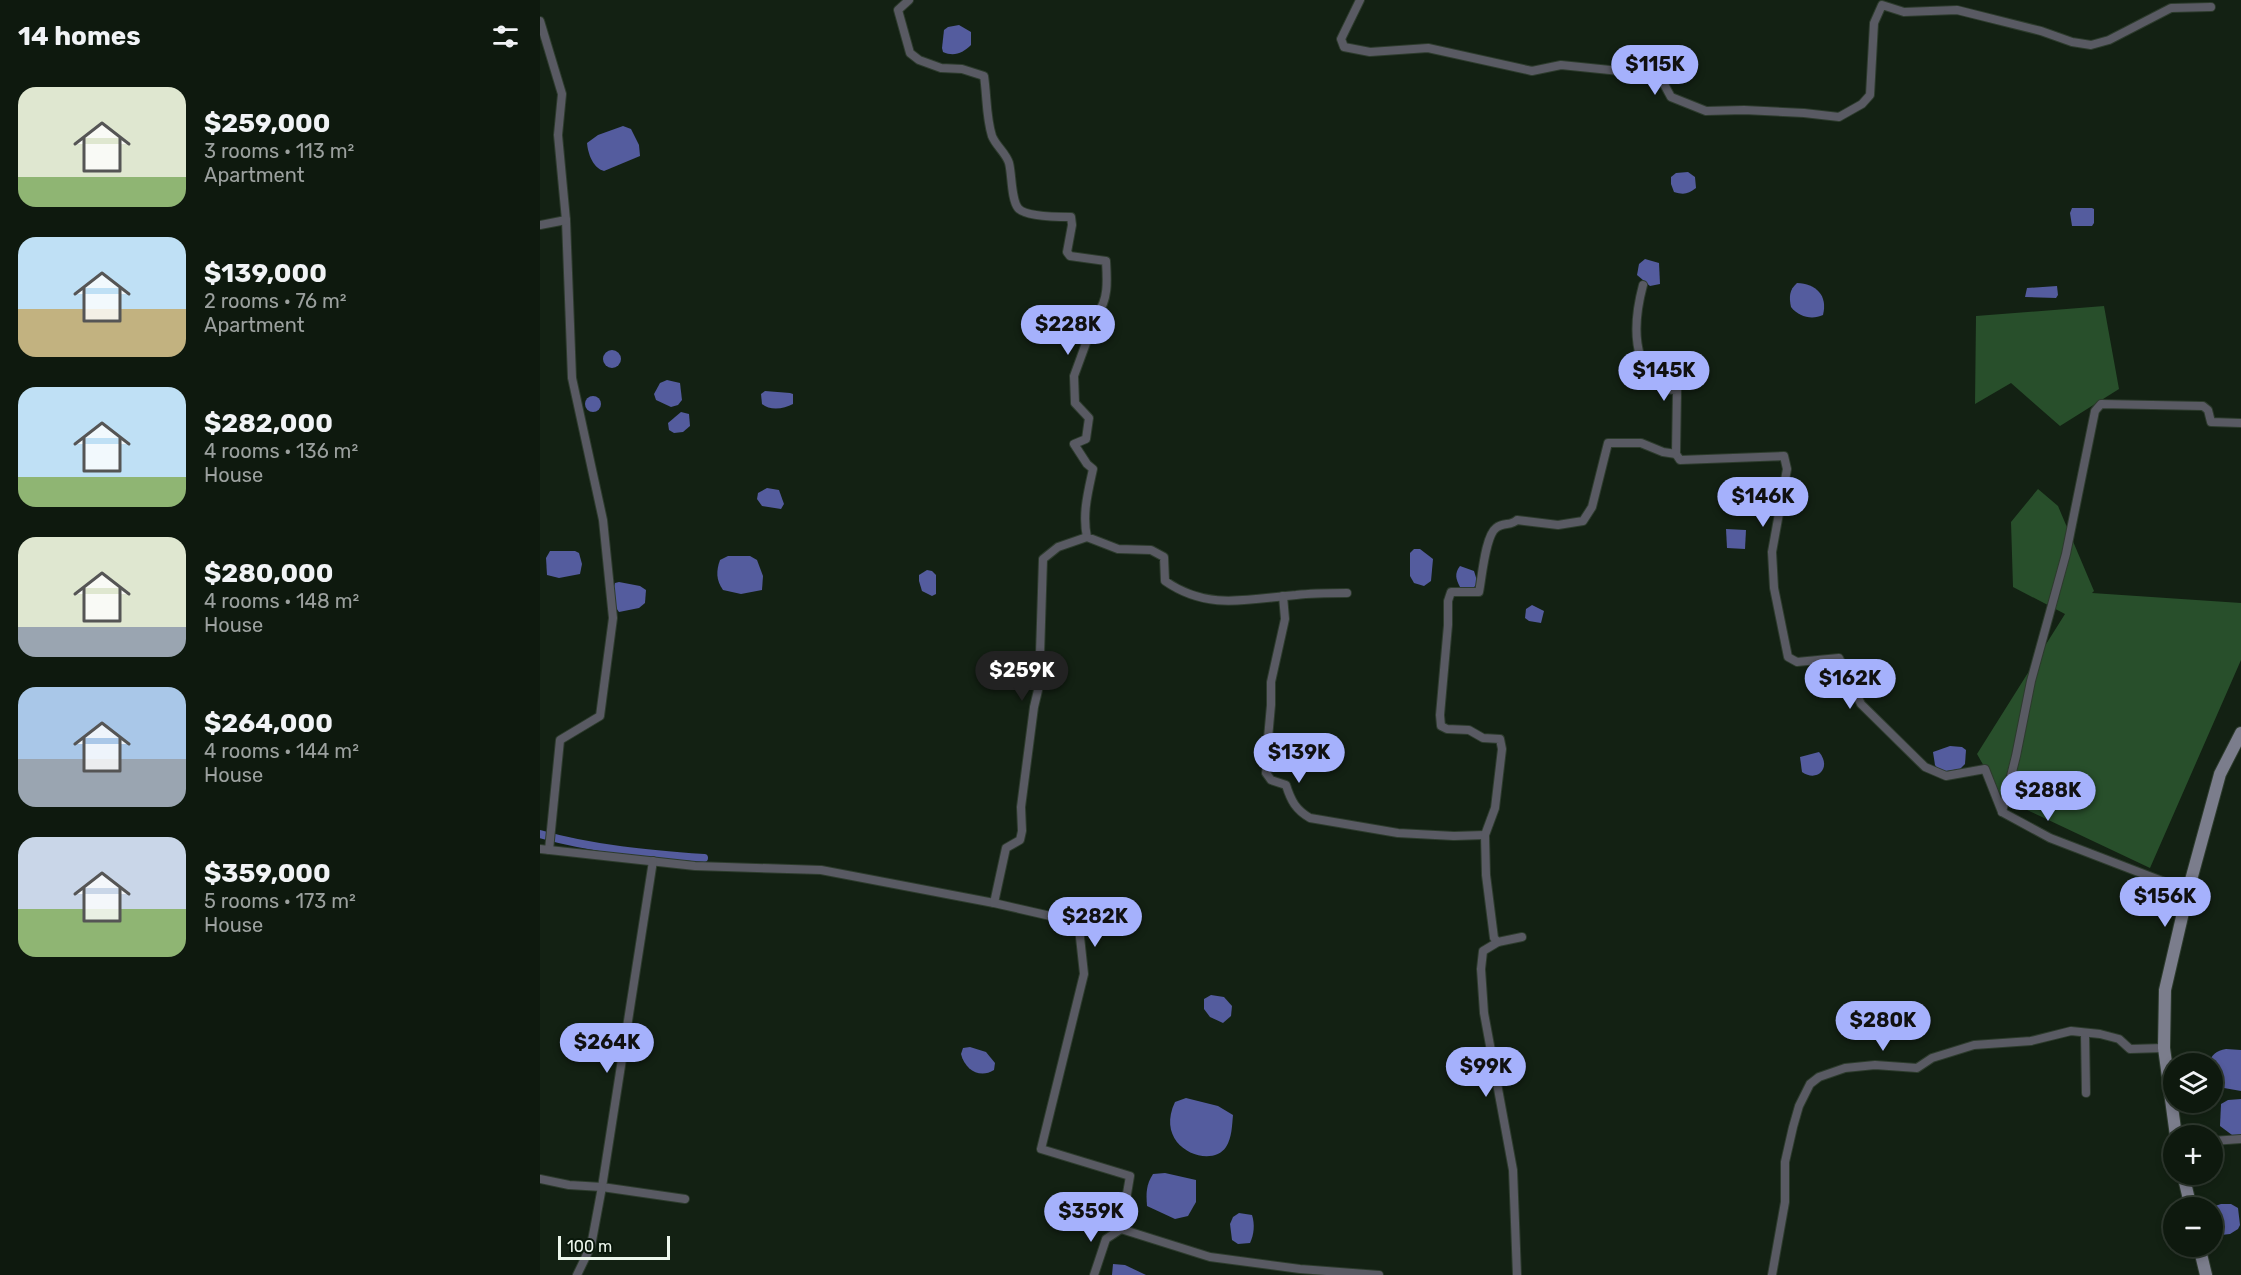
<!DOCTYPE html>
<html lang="en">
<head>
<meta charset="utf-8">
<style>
	:root { --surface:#0e190e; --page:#1c261c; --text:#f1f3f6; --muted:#9ba09e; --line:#2e382e; --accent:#a5b1fc }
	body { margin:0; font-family:Rubik,sans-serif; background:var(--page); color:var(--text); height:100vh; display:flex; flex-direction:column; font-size:22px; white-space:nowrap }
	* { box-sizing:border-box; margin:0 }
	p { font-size:20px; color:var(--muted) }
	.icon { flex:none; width:33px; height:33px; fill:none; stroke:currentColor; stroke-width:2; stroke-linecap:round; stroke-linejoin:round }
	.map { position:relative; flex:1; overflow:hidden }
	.details { display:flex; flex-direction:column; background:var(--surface); width:540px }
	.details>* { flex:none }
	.controls { position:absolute; left:1623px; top:1053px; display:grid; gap:12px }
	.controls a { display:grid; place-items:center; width:60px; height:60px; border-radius:50%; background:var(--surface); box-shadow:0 3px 9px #0003,0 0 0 2px var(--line); font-size:30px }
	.scale { position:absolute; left:18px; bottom:15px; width:112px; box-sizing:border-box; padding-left:6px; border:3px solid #edf7ed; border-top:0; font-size:16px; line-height:21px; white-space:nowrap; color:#edf7ed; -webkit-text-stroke:4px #0a180b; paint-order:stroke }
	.price { position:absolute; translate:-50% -51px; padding:0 14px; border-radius:21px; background:var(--accent); color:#111; font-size:20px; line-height:39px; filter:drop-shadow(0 2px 3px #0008) }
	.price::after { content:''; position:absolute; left:50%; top:36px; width:18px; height:14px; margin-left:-9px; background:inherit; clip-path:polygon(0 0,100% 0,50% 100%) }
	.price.selected { background:#222; color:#fff }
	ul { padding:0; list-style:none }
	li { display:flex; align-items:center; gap:18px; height:150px; padding:0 18px }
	li span { display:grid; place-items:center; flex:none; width:168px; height:120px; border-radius:18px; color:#555 }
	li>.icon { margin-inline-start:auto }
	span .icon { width:72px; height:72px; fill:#fffc; stroke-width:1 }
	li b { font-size:26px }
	h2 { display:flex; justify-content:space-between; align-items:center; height:72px; padding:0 18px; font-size:26px }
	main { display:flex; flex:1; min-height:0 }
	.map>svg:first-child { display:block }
</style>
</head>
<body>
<main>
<section class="details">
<h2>14 homes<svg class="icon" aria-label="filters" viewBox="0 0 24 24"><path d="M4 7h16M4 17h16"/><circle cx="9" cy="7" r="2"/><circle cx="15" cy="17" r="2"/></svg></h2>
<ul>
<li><span style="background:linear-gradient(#dfe7d0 75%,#8fb573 0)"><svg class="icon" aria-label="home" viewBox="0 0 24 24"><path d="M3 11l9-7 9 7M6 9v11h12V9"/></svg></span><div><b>$259,000</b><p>3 rooms · 113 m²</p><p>Apartment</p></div></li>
<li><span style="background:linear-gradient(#bfe0f5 60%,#c2b280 0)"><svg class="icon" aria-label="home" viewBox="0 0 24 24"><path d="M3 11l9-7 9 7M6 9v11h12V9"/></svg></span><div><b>$139,000</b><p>2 rooms · 76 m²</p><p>Apartment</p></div></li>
<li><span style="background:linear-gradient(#bfe0f5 75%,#8fb573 0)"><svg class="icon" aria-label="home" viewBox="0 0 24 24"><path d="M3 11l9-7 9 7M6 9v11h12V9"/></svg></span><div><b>$282,000</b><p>4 rooms · 136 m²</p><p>House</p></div></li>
<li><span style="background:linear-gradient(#dfe7d0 75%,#9aa5b1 0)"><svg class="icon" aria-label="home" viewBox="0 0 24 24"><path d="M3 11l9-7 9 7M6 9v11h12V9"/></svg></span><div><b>$280,000</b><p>4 rooms · 148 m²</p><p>House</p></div></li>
<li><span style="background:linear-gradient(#a9c7e8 60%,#9aa5b1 0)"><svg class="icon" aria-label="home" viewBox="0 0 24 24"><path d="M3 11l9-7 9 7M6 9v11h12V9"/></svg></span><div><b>$264,000</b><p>4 rooms · 144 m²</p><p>House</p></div></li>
<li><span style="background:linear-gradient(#c9d6e8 60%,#8fb573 0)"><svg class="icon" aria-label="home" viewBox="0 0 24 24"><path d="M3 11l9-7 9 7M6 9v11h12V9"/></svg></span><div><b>$359,000</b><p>5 rooms · 173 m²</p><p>House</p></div></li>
</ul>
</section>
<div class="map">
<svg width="1701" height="1275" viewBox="0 0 1701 1275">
	<rect width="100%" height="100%" fill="#132113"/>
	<g fill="#284f2b">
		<path d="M1564 306 1579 389 1520 426 1471 383 1435 404 1436 316Z"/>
		<path d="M1498 489 1518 506 1554 591 1552 593 1701 603V660L1610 868 1462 798 1437 754 1525 614 1473 587 1471 522Z"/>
	</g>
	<g fill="#545c9e">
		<path d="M419 25 431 32V45C423 53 414 57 403 52L402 48 404 30 408 27Z"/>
		<path d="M83 126 91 129 99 145 100 156 64 171C53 168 48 154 47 143L58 135Z"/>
		<path d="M1148 172 1155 177 1156 188C1148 194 1144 195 1134 192L1131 184V177L1136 173Z"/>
		<path d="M1532 208H1552L1554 209V223L1552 226H1532L1530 213Z"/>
		<path d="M1105 259 1119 263 1120 284 1110 286 1097 275 1099 264Z"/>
		<path d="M1257 283C1276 284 1288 295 1283 315 1272 320 1259 317 1251 307 1249 297 1249 290 1257 283Z"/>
		<path d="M1517 286 1518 295 1516 298 1485 297 1487 288Z"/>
		<circle cx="72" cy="359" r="9"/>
		<path d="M127 380 140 383 142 400 138 405 131 407 116 400 114 394 120 383Z"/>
		<path d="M225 391 250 393 253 394V404C244 409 230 411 222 404L221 394Z"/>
		<circle cx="53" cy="404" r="8"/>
		<path d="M141 412 149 414 150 426 143 432 134 433 129 430 128 423Z"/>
		<path d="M227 488 239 490 244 504 241 509 222 506 217 499 218 493Z"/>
		<path d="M1186 529 1206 530 1205 549 1187 548Z"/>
		<path d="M874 549H880L893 559 891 581 884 586 874 583 870 576V553Z"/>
		<path d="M10 551H35L39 553 42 564 40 574 19 578 7 575 6 558Z"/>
		<path d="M188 556H210L217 560 223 576 222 590 201 594 183 590C176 580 176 571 180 560Z"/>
		<path d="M920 566 934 571 938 584 934 587H920C916 579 914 574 920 566Z"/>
		<path d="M387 570 392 571 396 575V594L392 596 382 591 379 581V575Z"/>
		<path d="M79 582 100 586 106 590 105 603 99 608 79 612C73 606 72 590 75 583Z"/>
		<path d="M992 605 1004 611 1001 623 989 621 985 618 986 609Z"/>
		<path d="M1410 746 1422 747 1426 750 1425 764 1420 769 1400 772 1395 765 1393 752Z"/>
		<path d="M1279 752C1292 767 1278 783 1262 772L1260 757Z"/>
		<path d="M671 995 684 997 692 1006 691 1016 683 1023 670 1017 664 1009V999Z"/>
		<path d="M430 1047 446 1052 455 1063 454 1070C440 1079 425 1070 421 1054L423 1048Z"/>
		<path d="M1686 1049 1701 1050V1091L1684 1088 1673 1082 1672 1064 1669 1063C1672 1054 1676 1051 1686 1049Z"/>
		<path d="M646 1098 678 1106 693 1115C692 1125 692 1138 686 1147 671 1170 613 1148 635 1102Z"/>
		<path d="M1701 1099V1135H1692L1680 1126 1681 1104 1688 1100Z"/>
		<path d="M625 1173 656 1180V1202L648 1216 635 1219 607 1206C606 1193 606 1185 613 1174Z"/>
		<path d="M1681 1204H1691L1698 1208 1700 1225 1698 1229 1690 1234 1681 1235 1680 1233 1673 1228 1672 1207Z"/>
		<path d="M699 1213 712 1215C715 1224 714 1235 710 1243L698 1244 692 1240 690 1224 693 1217Z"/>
		<path d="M573 1264 585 1265 606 1275H572Z"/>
	</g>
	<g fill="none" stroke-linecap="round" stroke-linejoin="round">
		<path stroke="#545c9e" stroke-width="8" d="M0 834C53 849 109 854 164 858"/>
		<defs>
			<g id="street">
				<path d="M369 0 358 10 370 53 379 60 401 68 422 69 444 76C447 96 446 117 452 136 456 146 466 153 469 163 472 174 471 199 478 208 485 217 519 217 531 217L532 225 527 252 530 256 566 261C567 278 569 301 557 313L534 376 535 403 549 418 546 439 534 444 547 464 553 469C548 492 542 514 547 537L578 549 611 550 624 557 625 581C668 611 708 599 756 595 773 593 790 593 807 593"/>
				<path d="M820 0 801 39 804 47 830 52 888 48 992 71 1021 65 1119 75 1131 97 1166 111 1204 110 1264 113 1299 117 1322 104 1330 95 1334 23 1342 5 1364 12 1417 10 1501 31 1532 42 1551 45 1569 40 1631 8 1671 7"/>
				<path d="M0 21 22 94 18 135 26 220 32 378 63 520 73 618 60 716 20 740 9 850"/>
				<path d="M0 225 26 220"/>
				<path d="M1103 285C1095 315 1090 353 1113 379 1116 381 1119 387 1123 388 1127 390 1133 390 1137 390L1136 454 1140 460 1244 456 1247 469 1232 552 1234 588 1248 657 1257 662 1299 658 1321 704 1385 767 1406 776 1445 769 1462 812 1510 838 1648 891"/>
				<path d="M743 596 745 619 731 682V705L727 749 728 760 726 773 731 780 746 785C751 801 756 810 770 818L858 833 914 836 945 835"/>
				<path d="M1462 812 1476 756 1491 681 1526 554 1555 411 1561 404 1663 406 1668 410 1671 422 1701 423"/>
				<path d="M0 849 155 866 281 870 454 903 528 920 539 928 544 974 501 1149 590 1176 581 1229 670 1257 760 1269 839 1275"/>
				<path d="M113 861 62 1187 145 1199"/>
				<path d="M454 903 466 848 480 840 482 831 481 807 494 707 499 686 503 559 518 547 547 537"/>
				<path d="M982 937 958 942 954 938 946 875 945 835 955 808 962 749 960 739 943 738 929 730 907 729 901 726 900 715 908 625V601L911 592H939C942 578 945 536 956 528 963 522 971 526 977 520L1018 525 1043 521 1052 507 1068 443H1101L1123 452 1136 454"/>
				<path d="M958 942 943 951 941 969 944 1013 973 1170 977 1275"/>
				<path d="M1545 1033 1546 1093"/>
				<path d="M1672 1141 1701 1139"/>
				<path d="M0 1179 29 1185 62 1187 51 1246 37 1275"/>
				<path d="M554 1275 566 1239 581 1229"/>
				<path d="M1232 1275 1245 1202V1162L1253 1127 1259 1106 1270 1084 1279 1077 1305 1068 1335 1065 1377 1068 1392 1058 1434 1045 1491 1041 1531 1031 1560 1034 1579 1039 1590 1049 1624 1048"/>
			</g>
			<g id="secondary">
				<path d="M1636 1136 1624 1048 1625 990 1648 891 1680 774 1701 733"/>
				<path d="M1643 1174 1651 1208"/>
				<path d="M1659 1246 1666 1275"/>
			</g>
		</defs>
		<use href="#street" stroke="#2d3b2d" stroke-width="10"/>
		<use href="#secondary" stroke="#2d3b2d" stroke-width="14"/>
		<use href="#street" stroke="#595a63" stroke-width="8"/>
		<use href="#secondary" stroke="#7b7d8c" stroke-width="12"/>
	</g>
</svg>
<div class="controls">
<a><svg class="icon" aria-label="layers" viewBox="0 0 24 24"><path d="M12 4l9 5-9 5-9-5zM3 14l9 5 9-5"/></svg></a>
<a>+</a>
<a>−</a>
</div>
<div class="scale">100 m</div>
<b class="price" style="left:1115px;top:96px">$115K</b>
<b class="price" style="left:528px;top:356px">$228K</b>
<b class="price" style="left:1124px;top:402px">$145K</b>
<b class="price" style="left:1223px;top:528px">$146K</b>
<b class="price selected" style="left:482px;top:702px">$259K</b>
<b class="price" style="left:1310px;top:710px">$162K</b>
<b class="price" style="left:759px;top:784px">$139K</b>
<b class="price" style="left:1508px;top:822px">$288K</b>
<b class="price" style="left:1625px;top:928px">$156K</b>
<b class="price" style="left:555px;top:948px">$282K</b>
<b class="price" style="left:1343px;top:1052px">$280K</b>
<b class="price" style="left:67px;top:1074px">$264K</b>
<b class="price" style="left:946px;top:1098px">$99K</b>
<b class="price" style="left:551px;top:1243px">$359K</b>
</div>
</main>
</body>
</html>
